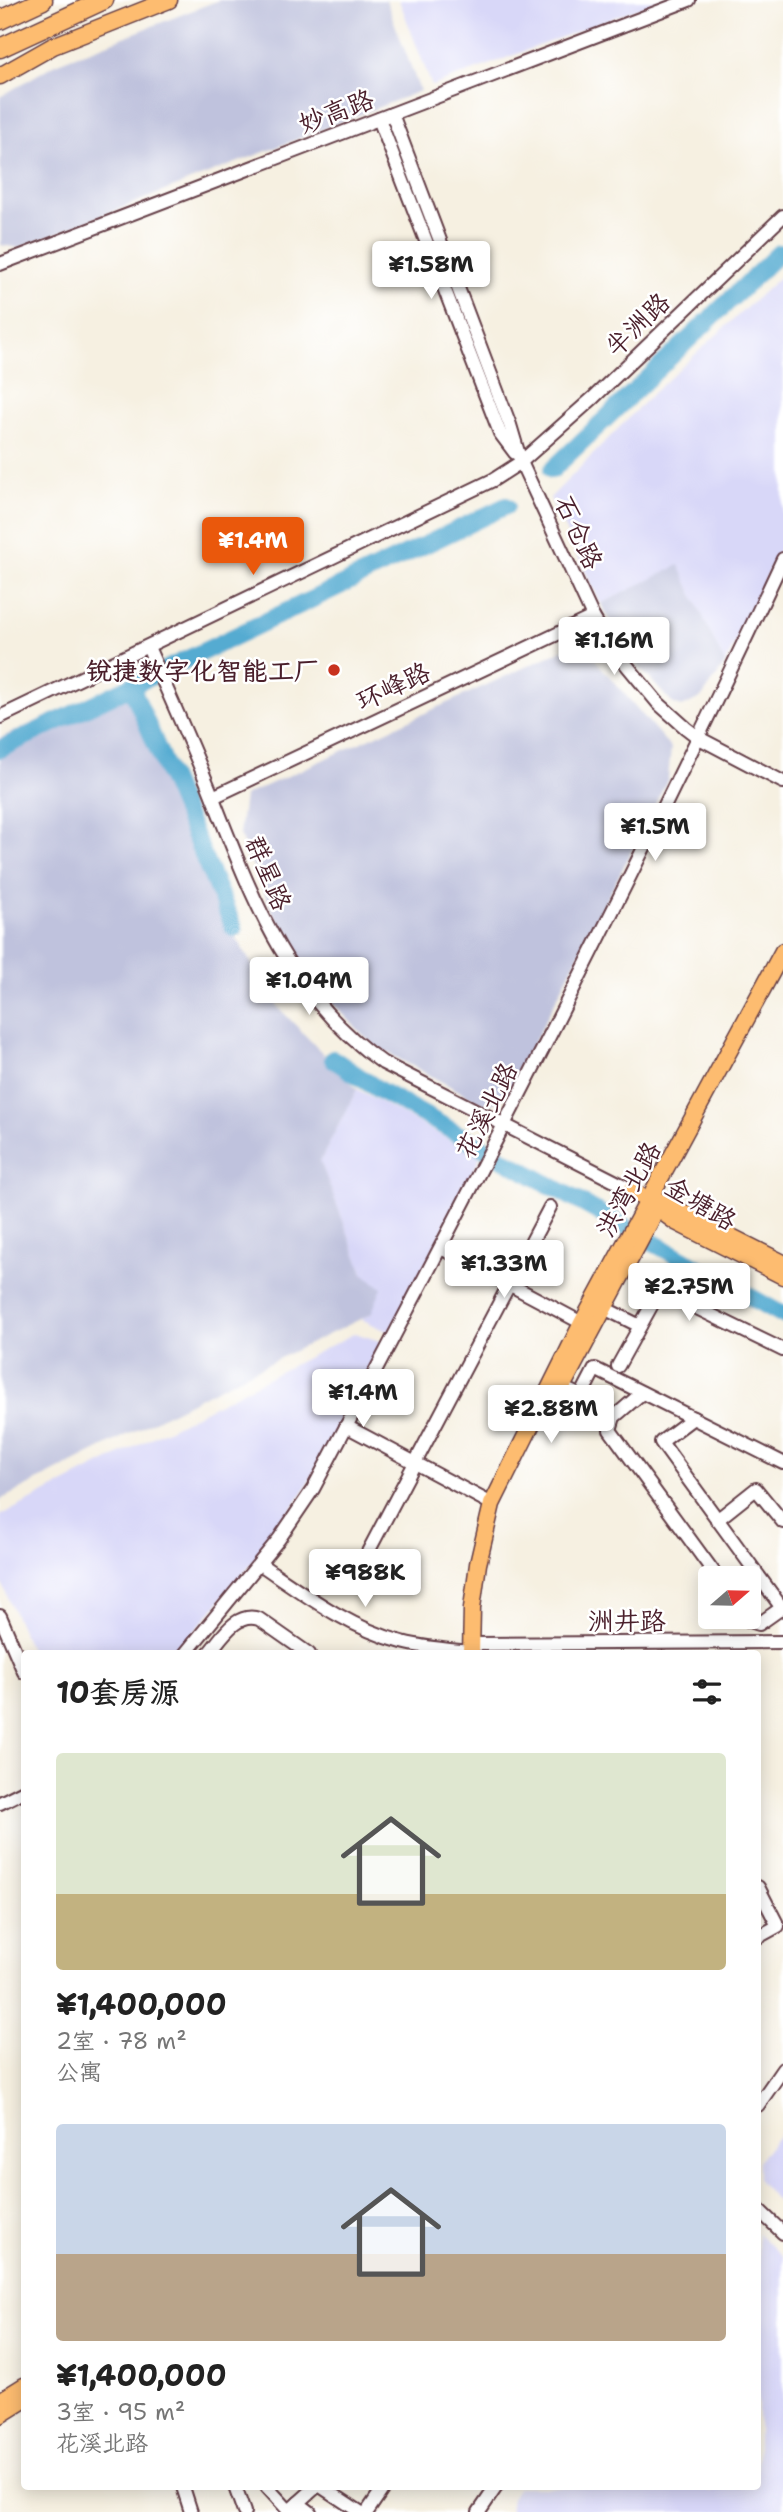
<!DOCTYPE html>
<html lang="zh">
<head>
<meta charset="utf-8">
<style>
	:root { --surface:#fff; --page:#f2f2f2; --text:#222; --muted:#767676; --accent:#ea580c }
	body { margin:0; font-family:"Shantell Sans","LXGW WenKai TC",sans-serif; background:var(--page); color:var(--text); height:100vh; display:flex; flex-direction:column; font-size:26px; white-space:nowrap }
	* { box-sizing:border-box; margin:0 }
	p { font-size:23px; color:var(--muted) }
	.icon { flex:none; width:38px; height:38px; fill:none; stroke:currentColor; stroke-width:2; stroke-linecap:round; stroke-linejoin:round }
	.map { position:relative; flex:1; overflow:hidden }
	.sheet { position:absolute; left:21px; top:1650px; width:740px; height:840px; display:flex; flex-direction:column; background:var(--surface); border-radius:7px; box-shadow:0 4px 18px #0003 }
	.sheet>* { flex:none }
	.needle { width:46px; rotate:70deg }
	.tools { position:absolute; left:698px; top:1566px; display:grid; gap:14px }
	.tools a { display:grid; place-items:center; width:63px; height:63px; border-radius:7px; background:var(--surface); box-shadow:0 4px 18px #0003; font-size:35px }
	.price { position:absolute; translate:-50% -60px; padding:0 16px; border-radius:7px; background:#fff; color:#222; font-size:23px; line-height:46px; filter:drop-shadow(0 2px 4px #0008) }
	.price::after { content:''; position:absolute; left:50%; top:42px; width:21px; height:16px; margin-left:-10px; background:inherit; clip-path:polygon(0 0,100% 0,50% 100%) }
	.price.current { background:var(--accent); color:#fff }
	ul { padding:0; list-style:none }
	li { display:grid; align-content:center; gap:14px; height:371px; padding:0 35px }
	li span { display:grid; place-items:center; height:217px; border-radius:7px; color:#555 }
	li>.icon { margin-inline-start:auto }
	span .icon { width:126px; height:126px; fill:#fffc; stroke-width:1 }
	li b { font-size:30px }
	h2 { display:flex; justify-content:space-between; align-items:center; height:84px; padding:0 35px; font-size:30px }
	.map>svg:first-child { display:block }
</style>
</head>
<body>
<div class="map">
<svg width="783" height="2512" viewBox="0 0 783 2512">
	<rect width="100%" height="100%" fill="#fff"/>
	<filter id="ink" filterUnits="userSpaceOnUse"><feTurbulence type="fractalNoise" baseFrequency=".0143" numOctaves="2"/><feDisplacementMap in="SourceGraphic" scale="14" xChannelSelector="R" yChannelSelector="G"/><feConvolveMatrix kernelMatrix="1 2 1 2 8 2 1 2 1" color-interpolation-filters="sRGB"/></filter>
	<filter id="wash" filterUnits="userSpaceOnUse"><feTurbulence type="fractalNoise" baseFrequency=".00686" numOctaves="4" result="noise"/><feDisplacementMap in="SourceGraphic" scale="28" xChannelSelector="R" yChannelSelector="G"/><feGaussianBlur stdDeviation="1.57" result="paint"/><feColorMatrix in="noise" values="0 0 0 0 0 0 0 0 0 0 0 0 0 0 0 0 0 1.4 0 .05"/><feComposite in="paint" operator="in"/></filter>
	<g filter="url(#wash)">
		<rect width="100%" height="100%" fill="#f6f0e1"/>
		<g fill="#d8d7f8">
			<path d="M399 0H660L432 86Z"/>
			<path d="M783 274V541L725 664 679 566 601 604 550 498 651 395Z"/>
			<path d="M357 1089 480 1157 391 1333 361 1319 371 1314 363 1273 320 1161Z"/>
			<path d="M355 1333 386 1343 302 1494 255 1560 175 1654H32L0 1579V1516Z"/>
			<path d="M783 2130V2207L758 2180V2161Z"/>
			<path d="M758 2233 783 2257V2512H509L511 2498 518 2487H703L712 2492 716 2487H758Z"/>
		</g>
		<g fill="#bfc2dd">
			<path d="M219 0H386L420 91 19 248 1 245 0 97 55 64Z"/>
			<path d="M679 565 725 664 702 697 682 707 672 703 641 669 622 642 601 604Z"/>
			<path d="M580 642 671 748 668 779 507 1096 487 1106 373 1045 315 985 275 917 239 834 244 796Z"/>
			<path d="M116 685 128 690 232 931 279 1008 357 1089 320 1161 363 1273 382 1288 371 1314 230 1382 0 1500V738Z"/>
		</g>
		<g fill="none" stroke-linecap="round" stroke-linejoin="round">
			<g stroke="#55abd1" stroke-width="18">
				<path d="M552 470 779 253"/>
				<path d="M131 686 234 928"/>
				<path d="M0 749 506 506"/>
				<path d="M333 1059 379 1090 783 1315"/>
			</g>
		</g>
	</g>
	<g filter="url(#ink)">
		<g fill="none" stroke-linecap="round" stroke-linejoin="round">
			<defs>
				<g id="minor">
					<path d="M392 114 510 425 521 462 593 617 610 645 658 703 686 728 699 738 783 782"/>
					<path d="M379 119 500 433 515 453"/>
					<path d="M0 264 689 0"/>
					<path d="M148 647C170 697 193 747 213 798 253 900 289 997 383 1063L632 1190"/>
					<path d="M0 717 493 480 521 462 593 398 783 216"/>
					<path d="M213 797 593 617"/>
					<path d="M441 1248 582 1323"/>
					<path d="M604 1308 640 1326"/>
					<path d="M618 1366 660 1290 783 1350"/>
					<path d="M561 1387 581 1396 595 1369 783 1463"/>
					<path d="M642 1393 614 1417 610 1430 718 1578"/>
					<path d="M693 1418 661 1442 782 1608"/>
					<path d="M346 1426 492 1504"/>
					<path d="M717 1520 756 1489 783 1522"/>
					<path d="M368 1552 550 1207"/>
					<path d="M260 1564C304 1594 349 1628 402 1642 425 1648 448 1650 471 1652"/>
					<path d="M0 1616 24 1672"/>
					<path d="M746 1617 750 1621 759 1624 783 1607"/>
					<path d="M472 1644 783 1642"/>
					<path d="M185 1654 279 1539 313 1489C476 1182 636 874 783 559"/>
					<path d="M208 1654C221 1639 236 1611 259 1619L309 1654"/>
					<path d="M0 1803 24 1791"/>
					<path d="M758 1887 778 1926 758 1937"/>
					<path d="M758 2105 783 2069"/>
					<path d="M758 2209 783 2233"/>
					<path d="M183 2487 191 2512"/>
					<path d="M235 2487 244 2512"/>
					<path d="M267 2487 289 2511"/>
					<path d="M322 2487 360 2512"/>
					<path d="M298 2503 310 2512"/>
					<path d="M288 2512 316 2487"/>
					<path d="M367 2512 384 2487"/>
					<path d="M479 2512 496 2487"/>
				</g>
				<g id="major">
					<path d="M0 76 53 46 169 0"/>
					<path d="M632 1190 676 1222 783 1276"/>
					<path d="M660 1201 783 1263"/>
					<path d="M562 1387 660 1203"/>
					<path d="M471 1654 472 1608 478 1564 492 1504 582 1323 783 951"/>
					<path d="M0 2401 24 2386"/>
					<path d="M0 2415 24 2400"/>
				</g>
				<g id="highway">
					<path d="M0 20 43 0"/>
					<path d="M0 48 104 0"/>
				</g>
			</defs>
			<use href="#minor" stroke="#643e46" stroke-width="16"/>
			<use href="#major" stroke="#643e46" stroke-width="19"/>
			<use href="#highway" stroke="#643e46" stroke-width="21"/>
			<use href="#minor" stroke="#fff" stroke-width="12"/>
			<use href="#major" stroke="#fdbc70" stroke-width="16"/>
			<use href="#highway" stroke="#fdbc70" stroke-width="18"/>
		</g>
	</g>
	<circle fill="#c8321e" stroke="#fff" stroke-width="2.5" cx="334" cy="670" r="7"/>
	<g text-anchor="middle" dominant-baseline="central" stroke-width="5" stroke-linejoin="round" paint-order="stroke">
		<g font-size="26" fill="#4a1f2b" stroke="#fff">
			<text transform="translate(336 111) rotate(-21)">妙高路</text>
			<text transform="translate(637 324) rotate(-44)">半洲路</text>
			<text transform="translate(579 532) rotate(65)">石仓路</text>
			<text transform="translate(393 686) rotate(-25)">环峰路</text>
			<text transform="translate(269 873) rotate(67)">群星路</text>
			<text transform="translate(486 1110) rotate(-63)">花溪北路</text>
			<text transform="translate(628 1189) rotate(-61)">洪湾北路</text>
			<text transform="translate(701 1203) rotate(31)">金塘路</text>
			<text x="627" y="1620">洲井路</text>
		</g>
		<g font-size="26" font-weight="bold" fill="#4a1f2b" stroke="#fff" text-anchor="end">
			<text x="320" y="670">锐捷数字化智能工厂</text>
		</g>
	</g>
</svg>
<div class="tools">
<a><svg class="needle" viewBox="-14 -14 28 28"><path d="M0-13l5 13h-10z" fill="#e53935"/><path d="M0 13l5-13h-10z" fill="#767676"/></svg></a>
</div>
<b class="price" style="left:431px;top:301px">¥1.58M</b>
<b class="price current" style="left:253px;top:577px">¥1.4M</b>
<b class="price" style="left:614px;top:677px">¥1.16M</b>
<b class="price" style="left:655px;top:863px">¥1.5M</b>
<b class="price" style="left:309px;top:1017px">¥1.04M</b>
<b class="price" style="left:504px;top:1300px">¥1.33M</b>
<b class="price" style="left:689px;top:1323px">¥2.75M</b>
<b class="price" style="left:363px;top:1429px">¥1.4M</b>
<b class="price" style="left:551px;top:1445px">¥2.88M</b>
<b class="price" style="left:365px;top:1609px">¥988K</b>
<section class="sheet">
<h2>10套房源<svg class="icon" aria-label="filters" viewBox="0 0 24 24"><path d="M4 7h16M4 17h16"/><circle cx="9" cy="7" r="2"/><circle cx="15" cy="17" r="2"/></svg></h2>
<ul>
<li><span style="background:linear-gradient(#dfe7d0 65%,#c2b280 0)"><svg class="icon" aria-label="home" viewBox="0 0 24 24"><path d="M3 11l9-7 9 7M6 9v11h12V9"/></svg></span><div><b>¥1,400,000</b><p>2室 · 78 m²</p><p>公寓</p></div></li>
<li><span style="background:linear-gradient(#c9d6e8 60%,#b9a48a 0)"><svg class="icon" aria-label="home" viewBox="0 0 24 24"><path d="M3 11l9-7 9 7M6 9v11h12V9"/></svg></span><div><b>¥1,400,000</b><p>3室 · 95 m²</p><p>花溪北路</p></div></li>
</ul>
</section>
</div>
</body>
</html>
